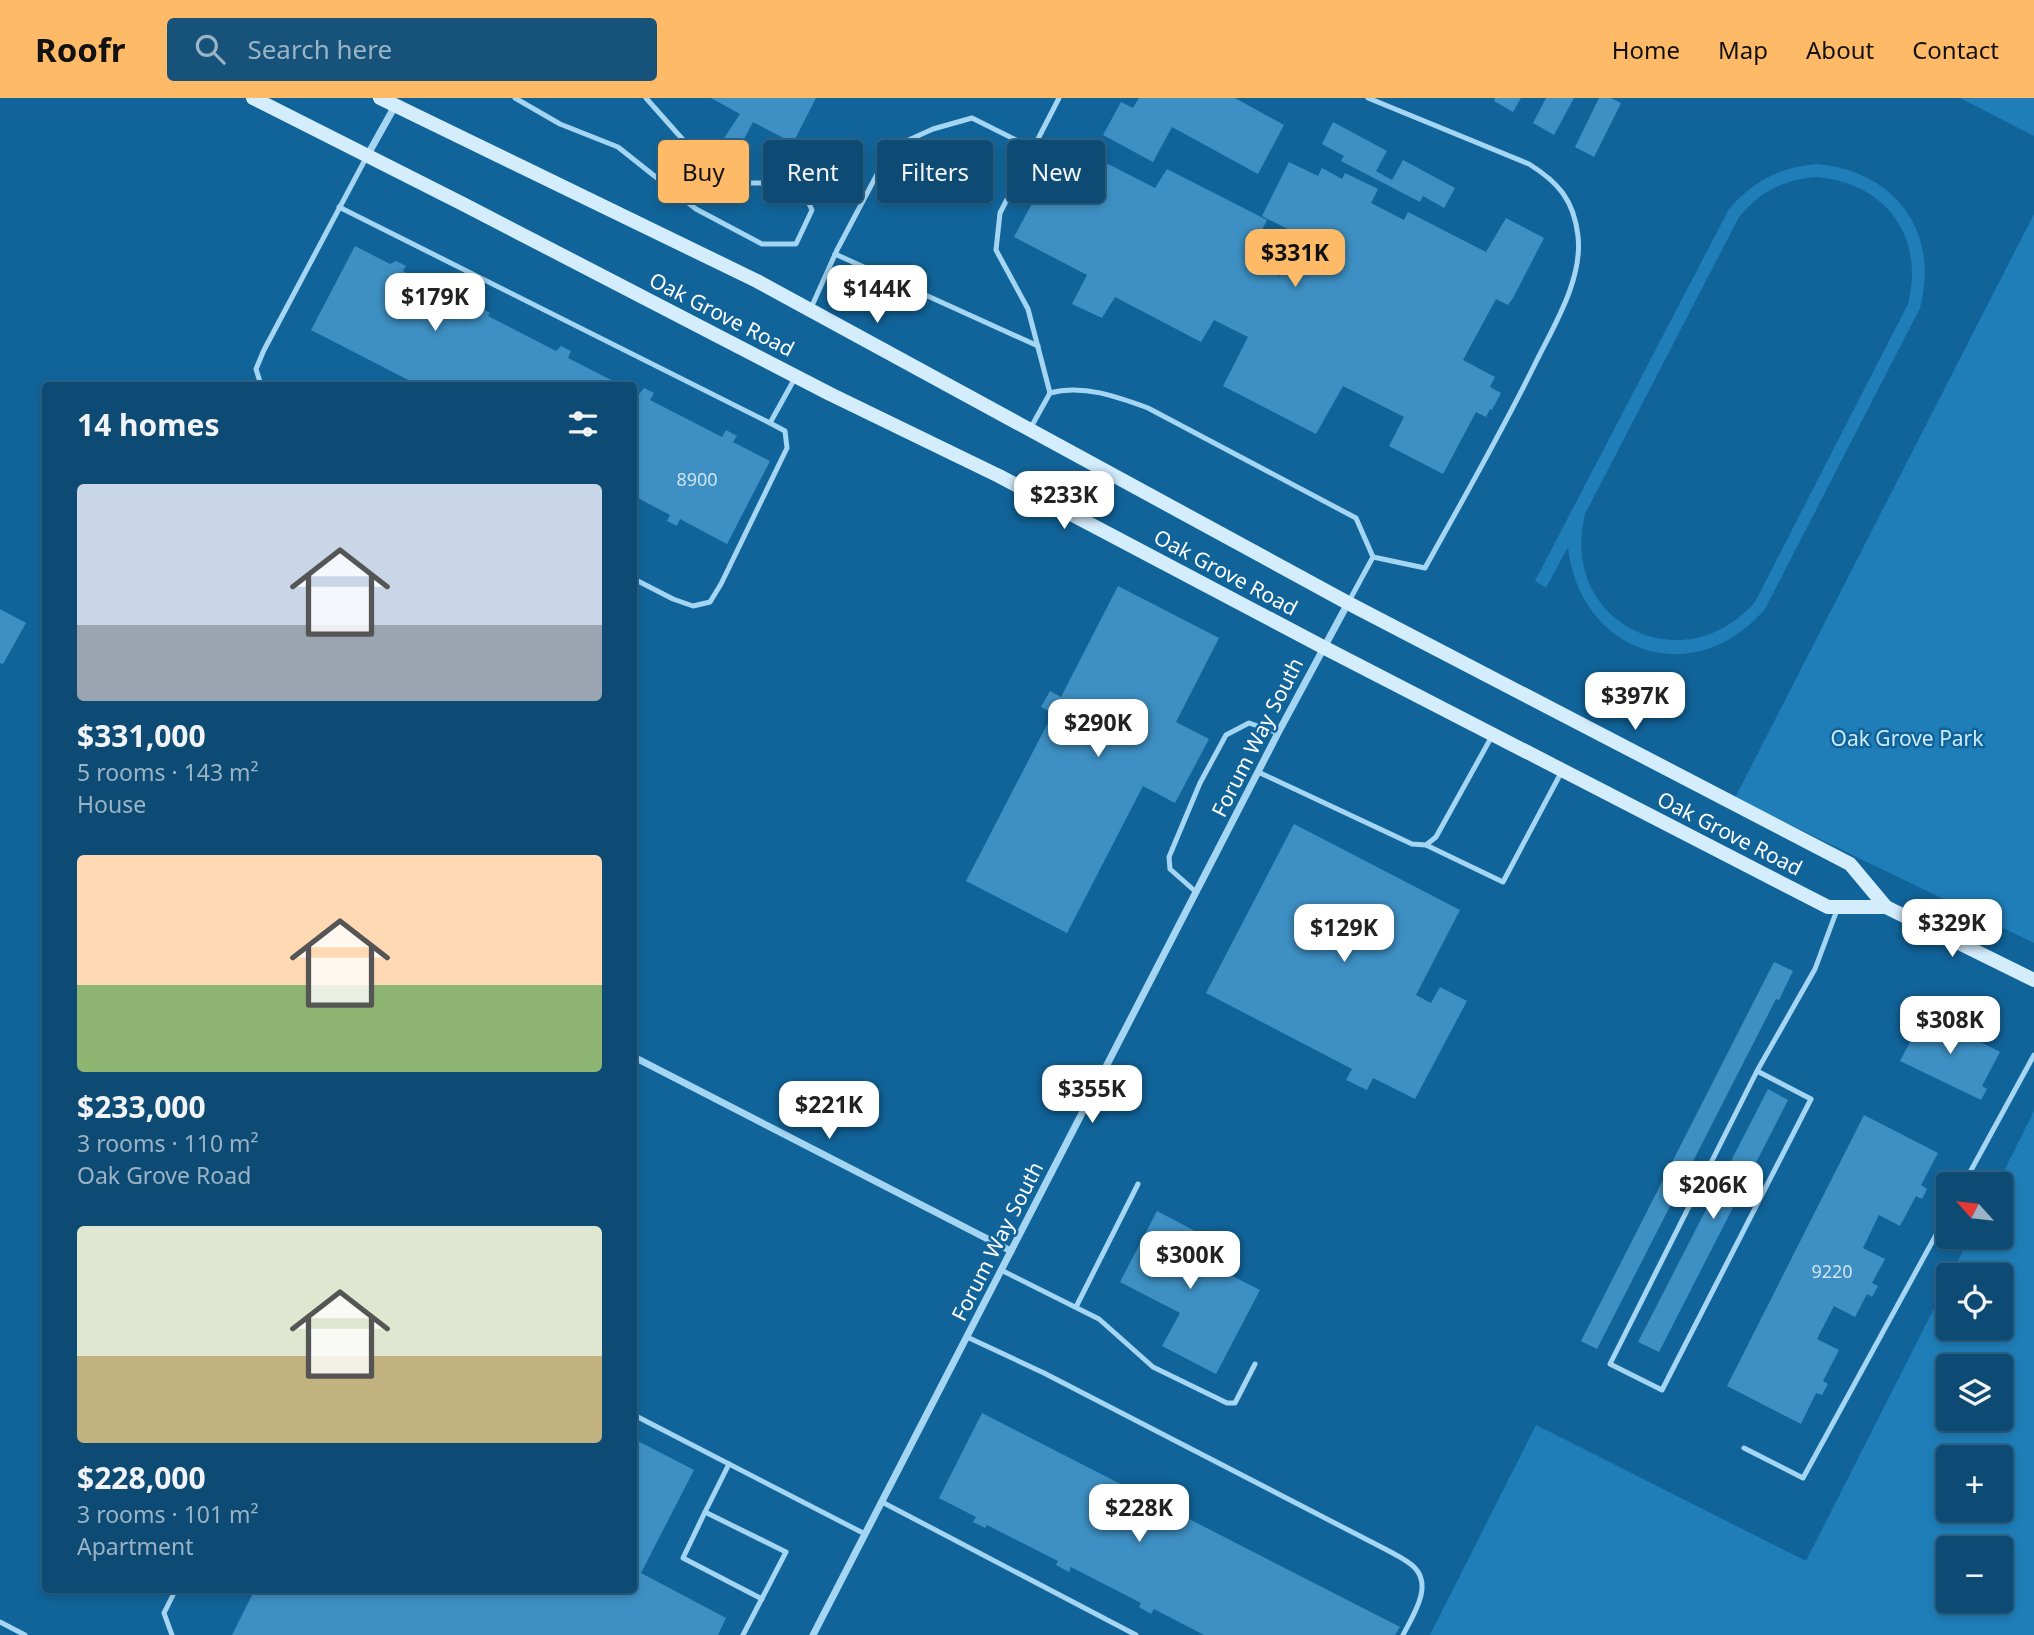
<!DOCTYPE html>
<html lang="en">
<head>
<meta charset="utf-8">
<style>
	:root { --surface:#0d4b74; --page:#165279; --text:#f1f3f6; --muted:#9ab3c5; --line:#2d6386; --accent:#ffba67 }
	body { margin:0; font-family:"Noto Sans",sans-serif; background:var(--page); color:var(--text); height:100vh; display:flex; flex-direction:column; font-size:26px; white-space:nowrap }
	* { box-sizing:border-box; margin:0 }
	p { font-size:23px; color:var(--muted) }
	.icon { flex:none; width:38px; height:38px; fill:none; stroke:currentColor; stroke-width:2; stroke-linecap:round; stroke-linejoin:round }
	.map { position:relative; flex:1; overflow:hidden }
	.drawer { position:absolute; left:42px; top:284px; width:595px; height:1211px; display:flex; flex-direction:column; background:var(--surface); border-radius:7px; box-shadow:0 4px 10px #0003,0 0 0 2px var(--line) }
	.drawer>* { flex:none }
	.guide { position:absolute; left:658px; top:42px; width:665px; height:63px; display:flex; gap:14px }
	.needle { width:46px; rotate:297deg }
	.tools { position:absolute; left:1936px; top:1074px; display:grid; gap:14px }
	.tools a { display:grid; place-items:center; width:77px; height:77px; border-radius:7px; background:var(--surface); box-shadow:0 4px 10px #0003,0 0 0 2px var(--line); font-size:35px }
	.price { position:absolute; translate:-50% -60px; padding:0 16px; border-radius:14px; background:#fff; color:#222; font-size:23px; line-height:46px; filter:drop-shadow(0 2px 4px #0008) }
	.price::after { content:''; position:absolute; left:50%; top:42px; width:21px; height:16px; margin-left:-10px; background:inherit; clip-path:polygon(0 0,100% 0,50% 100%) }
	.price.active { background:var(--accent); color:#111 }
	ul { padding:0; list-style:none }
	li { display:grid; align-content:center; gap:14px; height:371px; padding:0 35px }
	li span { display:grid; place-items:center; height:217px; border-radius:7px; color:#555 }
	li>.icon { margin-inline-start:auto }
	span .icon { width:126px; height:126px; fill:#fffc; stroke-width:1 }
	li b { font-size:30px }
	h2 { display:flex; justify-content:space-between; align-items:center; height:84px; padding:0 35px; font-size:30px }
	.pill { padding:0 24px; border-radius:7px; background:var(--surface); box-shadow:0 4px 10px #0003,0 0 0 2px var(--line); font-size:24px; line-height:63px }
	.pill.active { background:var(--accent); color:#111 }
	header { display:flex; align-items:center; gap:42px; box-sizing:border-box; height:98px; padding:0 35px; background:var(--accent); color:#111 }
	header strong { font-size:33px }
	nav { display:flex; gap:38px; margin-inline-start:auto; font-size:24px }
	.search { width:490px; height:63px; background:var(--page); display:flex; align-items:center; gap:18px; box-sizing:border-box; padding:0 24px; border-radius:7px; color:var(--muted); font-size:26px }
	.map>svg:first-child { display:block }
</style>
</head>
<body>
<header>
<strong>Roofr</strong>
<div class="search"><svg class="icon" aria-label="search" viewBox="0 0 24 24"><circle cx="10" cy="10" r="6"/><path d="M15 15l6 6"/></svg>Search here</div>
<nav><a>Home</a><a>Map</a><a>About</a><a>Contact</a></nav>
</header>
<div class="map">
<svg width="2034" height="1537" viewBox="0 0 2034 1537">
	<rect width="100%" height="100%" fill="#11649a"/>
	<g fill="#1f7eb8" fill-rule="evenodd">
		<path d="M1960 0H2034V38Z"/>
		<path d="M1817 66C1895 73 1940 133 1920 210L1765 511C1694 594 1580 556 1568 449L1546 490 1535 483 1729 111C1753 83 1780 69 1817 66ZM1817 79C1886 85 1925 139 1908 206L1755 504C1682 587 1558 524 1585 416L1739 119C1760 94 1784 81 1817 79Z"/>
		<path d="M2034 116V845L1735 700Z"/>
		<path d="M2034 1013V1537H1430L1536 1327 1806 1463 1948 1183V1230H2000V1178H1950L1970 1139H2000V1087H1997ZM1948 1269H2000V1321H1948ZM1948 1360H2000V1412H1948ZM1948 1451H2000V1503H1948Z"/>
	</g>
	<g fill="#3e90c4">
		<path d="M711 0H816L793 45 753 24 737 54 721 45 740 16Z"/>
		<path d="M1139 0H1235L1284 27 1258 76 1172 29 1153 64 1103 37 1121 4 1133 10Z"/>
		<path d="M1495 0H1521L1513 14 1494 3Z"/>
		<path d="M1546 0H1574L1554 37 1533 25Z"/>
		<path d="M1599 0H1611L1621 5 1594 59 1575 49Z"/>
		<path d="M1333 24 1387 53 1376 73 1392 82 1403 62 1455 90 1444 110 1423 98 1420 104 1341 63 1344 58 1322 46Z"/>
		<path d="M1065 44 1155 90 1167 71 1267 122 1247 162 1280 178 1301 138 1262 118 1289 64 1318 78 1322 70 1342 81 1345 75 1378 91 1371 105 1404 122 1408 114 1486 154 1506 120 1544 140 1513 200 1508 207 1496 201 1463 262 1495 279 1490 289 1501 295 1492 312 1490 311 1486 319 1476 314 1443 376 1389 348 1404 319 1343 288 1316 336 1223 288 1248 239 1214 222 1201 244 1115 199 1102 220 1072 206 1087 177 1014 139Z"/>
		<path d="M355 148 390 166 396 163 406 168 403 173 473 210 475 207 490 215 488 218 556 253 561 248 571 253 568 260 621 287H418L311 232Z"/>
		<path d="M644 290 654 295 650 302 722 339 726 332 737 338 733 344 770 363 727 446 680 421 677 428 667 423 670 417 634 398V293L639 296Z"/>
		<path d="M1118 488 1219 540 1176 624 1209 641 1175 705 1143 688 1067 835 966 783 1053 615 1041 609 1050 593 1061 599Z"/>
		<path d="M0 511 26 525 3 566 0 565Z"/>
		<path d="M1294 726 1460 812 1416 897 1431 905 1440 889 1467 903 1415 1001 1373 980 1367 992 1346 982 1352 971 1206 895Z"/>
		<path d="M1774 864 1793 873 1779 902 1776 901 1597 1251 1581 1243Z"/>
		<path d="M1925 915 2000 954 1982 988 1987 991 1981 1002 1900 963Z"/>
		<path d="M1768 991 1788 1002 1659 1254 1638 1244Z"/>
		<path d="M1864 1017 1938 1055 1921 1087 1927 1091 1922 1101 1916 1098 1900 1128 1879 1117 1863 1150 1885 1161 1872 1185 1878 1188 1872 1199 1867 1196 1855 1219 1834 1208 1817 1241 1839 1252 1823 1283 1828 1286 1822 1297 1816 1295 1801 1326 1727 1288Z"/>
		<path d="M1157 1113 1218 1145 1207 1165 1260 1192 1216 1276 1162 1248 1180 1215 1120 1184Z"/>
		<path d="M982 1315 1400 1529 1395 1537H1204L1154 1511 1151 1516 1139 1509 1141 1505 1071 1469 1069 1474 1056 1467 1058 1463 987 1427 985 1430 973 1424 976 1419 939 1400Z"/>
		<path d="M634 1341 694 1372 641 1475 726 1520 718 1537H232L255 1491H634Z"/>
	</g>
	<g fill="none" stroke-linecap="round" stroke-linejoin="round">
		<g stroke="#a4d6f4" stroke-width="5">
			<path d="M515 0 560 26 618 49 696 111 762 146H796L812 112 799 85H746L701 62 646 0"/>
			<path d="M1368 0 1529 66C1558 84 1574 102 1578 138 1583 182 1553 229 1534 268 1500 337 1462 403 1425 470L1373 459"/>
			<path d="M339 109 770 325"/>
			<path d="M835 156 1038 248"/>
			<path d="M811 210 837 152 891 50 933 31 972 20 1032 50"/>
			<path d="M261 287 256 271 264 252 367 58"/>
			<path d="M1050 295 1028 211 996 152 1000 115 1059 0"/>
			<path d="M1030 331 1050 295C1083 286 1118 299 1148 310L1356 420 1373 459 1348 505"/>
			<path d="M634 481 673 501 693 508 710 504 721 486 787 350 785 333 770 325 795 280"/>
			<path d="M1258 674 1412 746 1426 747 1436 739 1492 638"/>
			<path d="M1426 747 1503 784 1562 673"/>
			<path d="M1196 794 1170 771 1169 759 1200 685 1226 637 1249 625 1278 635"/>
			<path d="M1757 973 1811 1001 1662 1292 1610 1266 1757 973 1815 871 1837 812"/>
			<path d="M1963 1087 2034 957"/>
			<path d="M1001 1172 1099 1221 1153 1269 1227 1305H1235L1255 1266"/>
			<path d="M1076 1209 1138 1086"/>
			<path d="M967 1239 1044 1275 1387 1452C1396 1457 1409 1463 1415 1470 1433 1489 1412 1519 1403 1537"/>
			<path d="M634 1317 865 1436"/>
			<path d="M1744 1350 1803 1380 1948 1115"/>
			<path d="M729 1366 705 1414 786 1454 743 1537"/>
			<path d="M882 1404 1136 1537"/>
			<path d="M705 1414 683 1460 762 1501"/>
			<path d="M0 1524 25 1537"/>
			<path d="M172 1537 164 1515 176 1491"/>
		</g>
		<g stroke="#a4d6f4" stroke-width="7">
			<path d="M367 58 395 8"/>
			<path d="M634 959 1011 1153"/>
			<path d="M813 1537 1278 635 1348 505"/>
		</g>
		<g stroke="#d4edfd" stroke-width="14">
			<path d="M253 0 463 106 830 296 999 378 1323 549 1828 809H1886"/>
			<path d="M380 0 757 183 1348 505 1850 766 1886 809 2034 882"/>
		</g>
	</g>
	<g text-anchor="middle" dominant-baseline="central" stroke-width="5" stroke-linejoin="round" paint-order="stroke">
		<g font-size="18" fill="#cfe3f0">
			<text x="697" y="381">8900</text>
			<text x="1832" y="1173">9220</text>
		</g>
		<g font-size="21" fill="#fff" stroke="#11649a">
			<text transform="translate(722 216) rotate(27)">Oak Grove Road</text>
			<text transform="translate(1226 474) rotate(28)">Oak Grove Road</text>
			<text transform="translate(1257 639) rotate(-63)">Forum Way South</text>
			<text transform="translate(1730 735) rotate(27)">Oak Grove Road</text>
			<text transform="translate(997 1143) rotate(-63)">Forum Way South</text>
		</g>
		<g font-size="21" fill="#ccebfe" stroke="#11649a">
			<text x="1907" y="640">Oak Grove Park</text>
		</g>
	</g>
</svg>
<div class="tools">
<a><svg class="needle" viewBox="-14 -14 28 28"><path d="M0-13l5 13h-10z" fill="#e53935"/><path d="M0 13l5-13h-10z" fill="#9ab3c5"/></svg></a>
<a><svg class="icon" aria-label="locate" viewBox="0 0 24 24"><circle cx="12" cy="12" r="6"/><path d="M12 2v4M12 18v4M2 12h4M18 12h4"/></svg></a>
<a><svg class="icon" aria-label="layers" viewBox="0 0 24 24"><path d="M12 4l9 5-9 5-9-5zM3 14l9 5 9-5"/></svg></a>
<a>+</a>
<a>−</a>
</div>
<b class="price active" style="left:1295px;top:191px">$331K</b>
<b class="price" style="left:877px;top:227px">$144K</b>
<b class="price" style="left:435px;top:235px">$179K</b>
<b class="price" style="left:1064px;top:433px">$233K</b>
<b class="price" style="left:1635px;top:634px">$397K</b>
<b class="price" style="left:1098px;top:661px">$290K</b>
<b class="price" style="left:1952px;top:861px">$329K</b>
<b class="price" style="left:1344px;top:866px">$129K</b>
<b class="price" style="left:1950px;top:958px">$308K</b>
<b class="price" style="left:1092px;top:1027px">$355K</b>
<b class="price" style="left:829px;top:1043px">$221K</b>
<b class="price" style="left:1713px;top:1123px">$206K</b>
<b class="price" style="left:1190px;top:1193px">$300K</b>
<b class="price" style="left:1139px;top:1446px">$228K</b>
<div class="guide">
<a class="pill active">Buy</a>
<a class="pill">Rent</a>
<a class="pill">Filters</a>
<a class="pill">New</a>
</div>
<section class="drawer">
<h2>14 homes<svg class="icon" aria-label="filters" viewBox="0 0 24 24"><path d="M4 7h16M4 17h16"/><circle cx="9" cy="7" r="2"/><circle cx="15" cy="17" r="2"/></svg></h2>
<ul>
<li><span style="background:linear-gradient(#c9d6e8 65%,#9aa5b1 0)"><svg class="icon" aria-label="home" viewBox="0 0 24 24"><path d="M3 11l9-7 9 7M6 9v11h12V9"/></svg></span><div><b>$331,000</b><p>5 rooms · 143 m²</p><p>House</p></div></li>
<li><span style="background:linear-gradient(#ffd9b3 60%,#8fb573 0)"><svg class="icon" aria-label="home" viewBox="0 0 24 24"><path d="M3 11l9-7 9 7M6 9v11h12V9"/></svg></span><div><b>$233,000</b><p>3 rooms · 110 m²</p><p>Oak Grove Road</p></div></li>
<li><span style="background:linear-gradient(#dfe7d0 60%,#c2b280 0)"><svg class="icon" aria-label="home" viewBox="0 0 24 24"><path d="M3 11l9-7 9 7M6 9v11h12V9"/></svg></span><div><b>$228,000</b><p>3 rooms · 101 m²</p><p>Apartment</p></div></li>
</ul>
</section>
</div>
</body>
</html>
